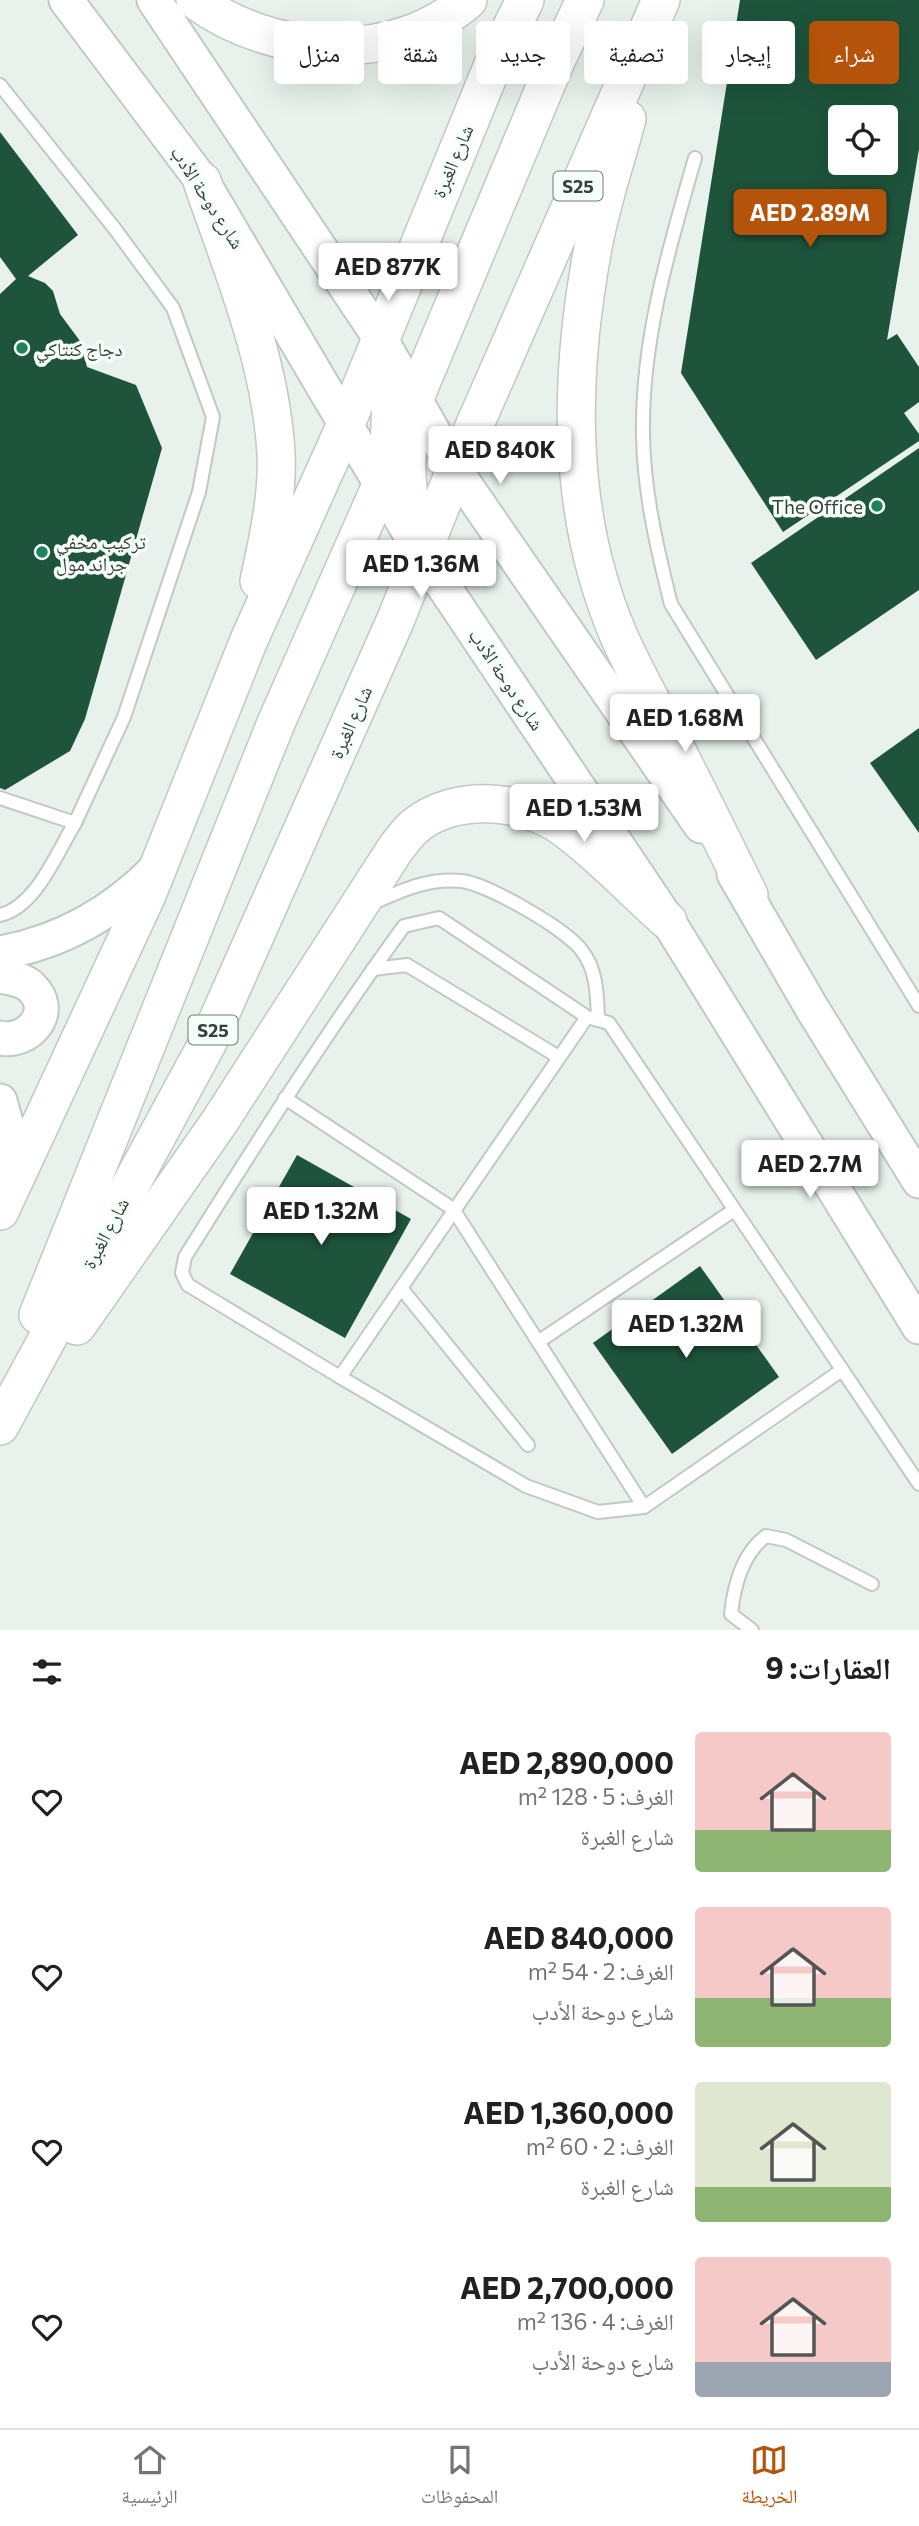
<!DOCTYPE html>
<html lang="ar">
<head>
<meta charset="utf-8">
<style>
	:root { --surface:#fff; --page:#f6f6f6; --text:#202124; --muted:#757577; --line:#e0e0e0; --accent:#b45309 }
	body { margin:0; font-family:Commissioner,"Noto Naskh Arabic",sans-serif; background:var(--page); color:var(--text); direction:rtl; height:100vh; display:flex; flex-direction:column; font-size:26px; white-space:nowrap }
	* { box-sizing:border-box; margin:0 }
	p { font-size:23px; color:var(--muted) }
	.icon { flex:none; width:38px; height:38px; fill:none; stroke:currentColor; stroke-width:2; stroke-linecap:round; stroke-linejoin:round }
	.map { position:relative; height:1630px; overflow:hidden; direction:ltr }
	.sheet { display:flex; flex-direction:column; background:var(--surface); flex:1 }
	.sheet>* { flex:none }
	.guide { position:absolute; left:21px; top:21px; width:878px; height:63px; direction:rtl; display:flex; gap:14px }
	.controls { position:absolute; left:828px; top:105px; display:grid; gap:14px }
	.controls a { display:grid; place-items:center; width:70px; height:70px; border-radius:7px; background:var(--surface); box-shadow:0 7px 28px #0002; font-size:35px }
	.price { position:absolute; translate:-50% -60px; padding:0 16px; border-radius:7px; background:#fff; color:#222; font-size:23px; line-height:46px; filter:drop-shadow(0 2px 4px #0008) }
	.price::after { content:''; position:absolute; left:50%; top:42px; width:21px; height:16px; margin-left:-10px; background:inherit; clip-path:polygon(0 0,100% 0,50% 100%) }
	.price.active { background:var(--accent); color:#fff }
	ul { padding:0; list-style:none }
	li { display:flex; align-items:center; gap:21px; height:175px; padding:0 28px }
	li span { display:grid; place-items:center; flex:none; width:196px; height:140px; border-radius:7px; color:#555 }
	li>.icon { margin-inline-start:auto }
	span .icon { width:84px; height:84px; fill:#fffc; stroke-width:1 }
	li b { font-size:30px }
	h2 { display:flex; justify-content:space-between; align-items:center; height:84px; padding:0 28px; font-size:30px }
	.tag { padding:0 24px; border-radius:7px; background:var(--surface); box-shadow:0 7px 28px #0002; font-size:24px; line-height:63px }
	.tag.active { background:var(--accent); color:#fff }
	.tabs { display:flex; justify-content:space-around; align-items:center; height:98px; border-top:2px solid var(--line); background:var(--surface); font-size:19px; color:var(--muted) }
	.tabs a { display:grid; justify-items:center; gap:4px }
	.tabs .active { color:var(--accent) }
	.map>svg:first-child { display:block }
</style>
</head>
<body>
<div class="map">
<svg width="919" height="1630" viewBox="0 0 919 1630">
	<rect width="100%" height="100%" fill="#e8f1ec"/>
	<g fill="#1e543c" fill-rule="evenodd">
		<path d="M740 0H919V149L887 340 897 334 919 367V402L904 413 919 434V441L783 532 681 373ZM840 117H886V163H840Z"/>
		<path d="M0 132 78 235 28 276 45 283 53 291 60 314 80 341 87 367 136 385 162 448 85 719 70 751 5 790 0 788V294L16 279 0 257Z"/>
		<path d="M919 448V590L816 660 751 563Z"/>
		<path d="M919 728V833L870 763Z"/>
		<path d="M297 1155 411 1219 345 1338 230 1274Z"/>
		<path d="M700 1266 779 1377 672 1454 593 1343Z"/>
	</g>
	<g fill="none" stroke-linecap="round" stroke-linejoin="round">
		<defs>
			<g id="lane">
				<path d="M0 85 115 229 173 308 213 417 199 492 124 717 75 823 0 798"/>
				<path d="M695 158C669 248 641 341 643 436 644 492 657 549 671 604L919 1006"/>
				<path d="M373 903C403 890 428 878 461 881 486 883 568 930 582 951 597 970 597 995 598 1018"/>
				<path d="M0 915C36 907 57 852 75 823"/>
				<path d="M373 969 407 965 557 1056"/>
				<path d="M587 1017 340 1377 188 1285 182 1273 185 1257C255 1145 326 1033 404 926L439 918 587 1017 609 1023 919 1484"/>
				<path d="M285 1098 453 1209 644 1507"/>
				<path d="M401 1288 528 1445"/>
				<path d="M538 1342 734 1210"/>
				<path d="M340 1377 526 1486 598 1512 644 1507 842 1370"/>
				<path d="M752 1630 731 1614C734 1585 742 1554 766 1536L786 1540 872 1584"/>
			</g>
			<g id="secondary">
				<path d="M66 0 202 181 422 554 668 921 919 1327"/>
				<path d="M154 0 380 338 455 470 701 826"/>
				<path d="M734 874 813 1010 919 1181"/>
				<path d="M0 953C62 942 113 913 157 868"/>
				<path d="M0 976C10 978 23 979 31 987 57 1011 29 1044 0 1038"/>
				<path d="M0 1101 9 1133 11 1188"/>
			</g>
			<g id="primary">
				<path d="M195 0C273 57 393 66 468 0"/>
				<path d="M627 119C616 160 602 201 594 242 569 373 565 509 618 634 634 671 655 707 673 743 699 793 724 844 749 895"/>
				<path d="M202 181C232 269 271 360 276 454 278 496 268 539 259 581"/>
				<path d="M422 554C405 500 402 455 414 400L556 61 585 0"/>
				<path d="M0 1211 147 895 249 640 346 424 492 67 525 0"/>
				<path d="M38 1315 276 723 382 483C394 432 393 389 380 338"/>
				<path d="M77 1326 220 1121 396 848C402 841 407 833 414 827 454 793 524 799 564 828 601 855 634 891 668 921"/>
				<path d="M0 1426 207 1044 396 619 455 470 661 0"/>
			</g>
		</defs>
		<use href="#lane" stroke="#c0c9c4" stroke-width="16"/>
		<use href="#secondary" stroke="#c0c9c4" stroke-width="37"/>
		<use href="#primary" stroke="#c0c9c4" stroke-width="40"/>
		<use href="#lane" stroke="#fff" stroke-width="12"/>
		<use href="#secondary" stroke="#fff" stroke-width="33"/>
		<use href="#primary" stroke="#fff" stroke-width="37"/>
	</g>
	<g fill="#1f825b" stroke="#f5fff9" stroke-width="2.5">
		<circle cx="22" cy="348" r="7"/>
		<circle cx="877" cy="506" r="7"/>
		<circle cx="42" cy="552" r="7"/>
	</g>
	<g text-anchor="middle" dominant-baseline="central" stroke-width="7" stroke-linejoin="round" paint-order="stroke">
		<g fill="#f5fff9" stroke="#727875" stroke-width="2">
			<rect x="553.5" y="171.5" width="49" height="29" rx="5"/>
			<rect x="188.5" y="1015.5" width="49" height="29" rx="5"/>
		</g>
		<g font-size="18" font-weight="bold" fill="#3a3e3c">
			<text x="578" y="186">S25</text>
			<text x="213" y="1030">S25</text>
		</g>
		<g font-size="19" fill="#3a3e3c" stroke="#f5fff9">
			<text transform="translate(452 161) rotate(-67)">شارع الغبرة</text>
			<text transform="translate(208 197) rotate(57)">شارع دوحة الأدب</text>
			<text transform="translate(507 679) rotate(56)">شارع دوحة الأدب</text>
			<text transform="translate(350 722) rotate(-66)">شارع الغبرة</text>
			<text transform="translate(105 1233) rotate(-62)">شارع الغبرة</text>
		</g>
		<g font-size="19" fill="#3a3e3c" stroke="#f5fff9" text-anchor="start">
			<text x="36" y="348">دجاج كنتاكي</text>
			<text x="863" y="506" text-anchor="end">The Office</text>
			<text x="56" y="541">تركيب مخفي<tspan x="56" dy="22">جراند مول</tspan></text>
		</g>
	</g>
</svg>
<div class="controls">
<a><svg class="icon" aria-label="locate" viewBox="0 0 24 24"><circle cx="12" cy="12" r="6"/><path d="M12 2v4M12 18v4M2 12h4M18 12h4"/></svg></a>
</div>
<b class="price active" style="left:810px;top:249px">AED 2.89M</b>
<b class="price" style="left:388px;top:303px">AED 877K</b>
<b class="price" style="left:500px;top:486px">AED 840K</b>
<b class="price" style="left:421px;top:600px">AED 1.36M</b>
<b class="price" style="left:685px;top:754px">AED 1.68M</b>
<b class="price" style="left:584px;top:844px">AED 1.53M</b>
<b class="price" style="left:810px;top:1200px">AED 2.7M</b>
<b class="price" style="left:321px;top:1247px">AED 1.32M</b>
<b class="price" style="left:686px;top:1360px">AED 1.32M</b>
<div class="guide">
<a class="tag active">شراء</a>
<a class="tag">إيجار</a>
<a class="tag">تصفية</a>
<a class="tag">جديد</a>
<a class="tag">شقة</a>
<a class="tag">منزل</a>
</div>
</div>
<section class="sheet">
<h2>العقارات: 9<svg class="icon" aria-label="filters" viewBox="0 0 24 24"><path d="M4 7h16M4 17h16"/><circle cx="9" cy="7" r="2"/><circle cx="15" cy="17" r="2"/></svg></h2>
<ul>
<li><span style="background:linear-gradient(#f6c9c9 70%,#8fb573 0)"><svg class="icon" aria-label="home" viewBox="0 0 24 24"><path d="M3 11l9-7 9 7M6 9v11h12V9"/></svg></span><div><b>AED 2,890,000</b><p>الغرف: 5 · 128 m²</p><p>شارع الغبرة</p></div><svg class="icon" aria-label="heart" viewBox="0 0 24 24"><path d="M12 20l-8-8c-3-5 5-10 8-4 3-6 11-1 8 4z"/></svg></li>
<li><span style="background:linear-gradient(#f6c9c9 65%,#8fb573 0)"><svg class="icon" aria-label="home" viewBox="0 0 24 24"><path d="M3 11l9-7 9 7M6 9v11h12V9"/></svg></span><div><b>AED 840,000</b><p>الغرف: 2 · 54 m²</p><p>شارع دوحة الأدب</p></div><svg class="icon" aria-label="heart" viewBox="0 0 24 24"><path d="M12 20l-8-8c-3-5 5-10 8-4 3-6 11-1 8 4z"/></svg></li>
<li><span style="background:linear-gradient(#dfe7d0 75%,#8fb573 0)"><svg class="icon" aria-label="home" viewBox="0 0 24 24"><path d="M3 11l9-7 9 7M6 9v11h12V9"/></svg></span><div><b>AED 1,360,000</b><p>الغرف: 2 · 60 m²</p><p>شارع الغبرة</p></div><svg class="icon" aria-label="heart" viewBox="0 0 24 24"><path d="M12 20l-8-8c-3-5 5-10 8-4 3-6 11-1 8 4z"/></svg></li>
<li><span style="background:linear-gradient(#f6c9c9 75%,#9aa5b1 0)"><svg class="icon" aria-label="home" viewBox="0 0 24 24"><path d="M3 11l9-7 9 7M6 9v11h12V9"/></svg></span><div><b>AED 2,700,000</b><p>الغرف: 4 · 136 m²</p><p>شارع دوحة الأدب</p></div><svg class="icon" aria-label="heart" viewBox="0 0 24 24"><path d="M12 20l-8-8c-3-5 5-10 8-4 3-6 11-1 8 4z"/></svg></li>
</ul>
</section>
<nav class="tabs">
<a class="active"><svg class="icon" aria-label="map" viewBox="0 0 24 24"><path d="M3 6l6-2 6 2 6-2v14l-6 2-6-2-6 2zM9 4v14M15 6v14"/></svg>الخريطة</a>
<a><svg class="icon" aria-label="saved" viewBox="0 0 24 24"><path d="M7 4h10v16l-5-4-5 4z"/></svg>المحفوظات</a>
<a><svg class="icon" aria-label="home" viewBox="0 0 24 24"><path d="M3 11l9-7 9 7M6 9v11h12V9"/></svg>الرئيسية</a>
</nav>
</body>
</html>
